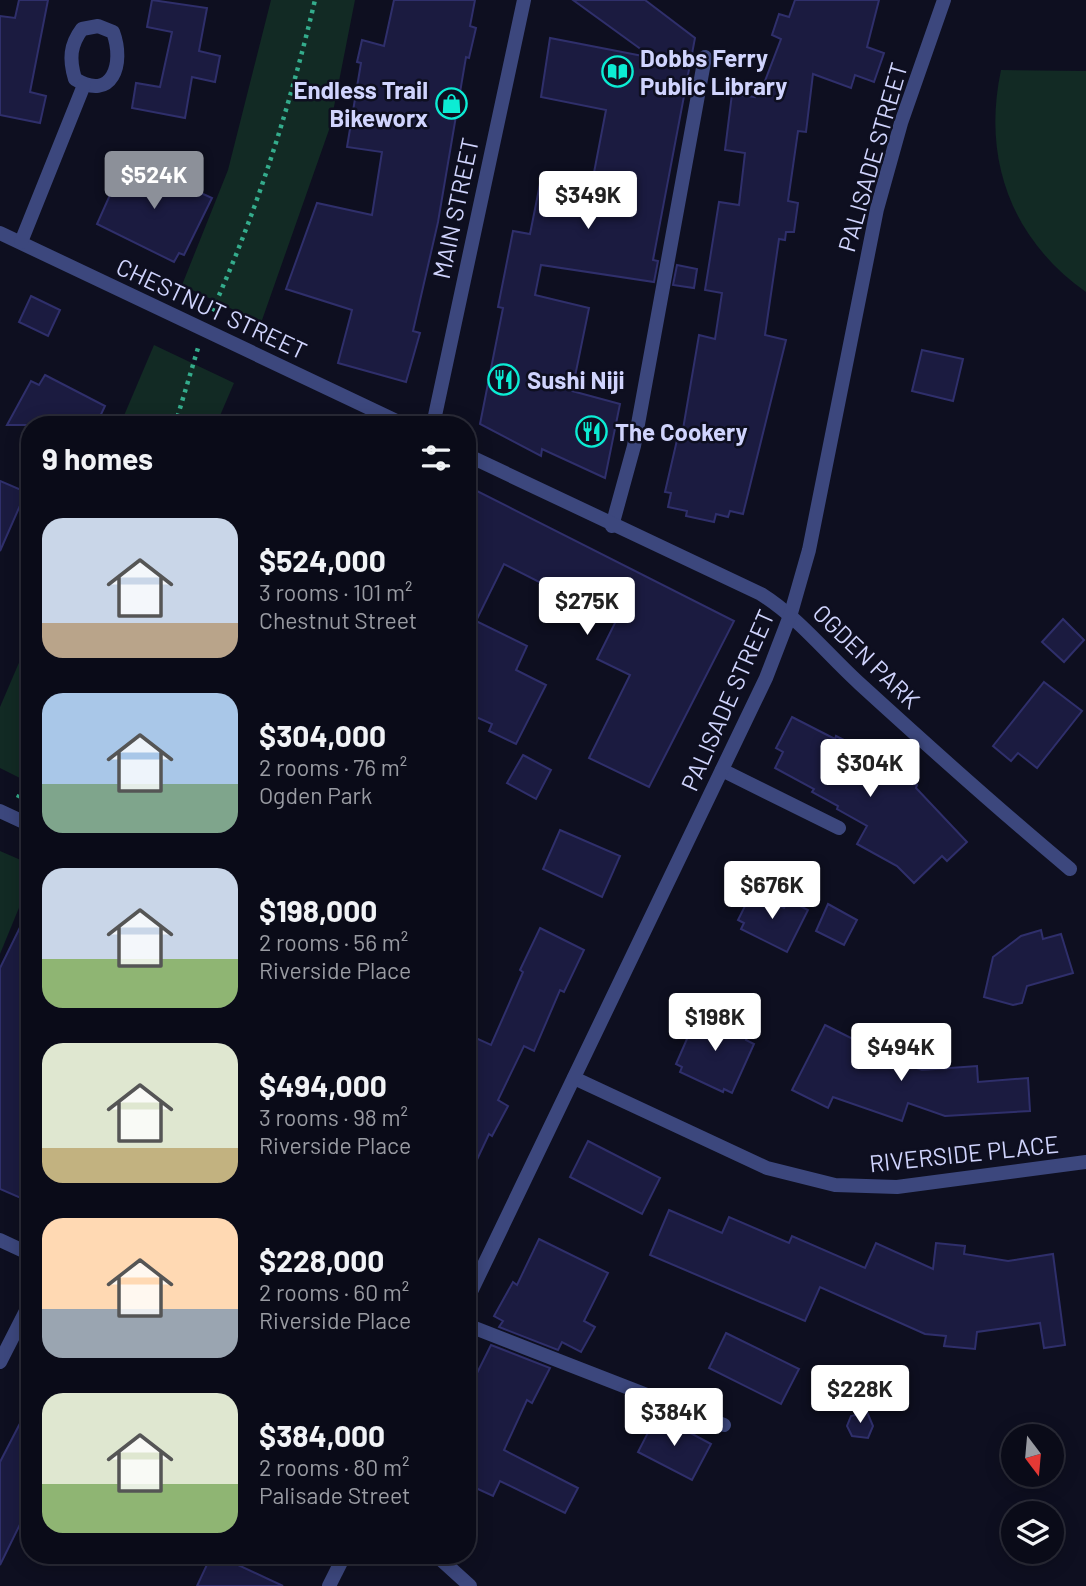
<!DOCTYPE html>
<html lang="en">
<head>
<meta charset="utf-8">
<style>
	:root { --surface:#0a0b18; --page:#181925; --text:#f1f3f6; --muted:#999ba2; --line:#2a2b37; --accent:#8c9099 }
	body { margin:0; font-family:Barlow,sans-serif; background:var(--page); color:var(--text); height:100vh; display:flex; flex-direction:column; font-size:26px; white-space:nowrap }
	* { box-sizing:border-box; margin:0 }
	p { font-size:23px; color:var(--muted) }
	.icon { flex:none; width:38px; height:38px; fill:none; stroke:currentColor; stroke-width:2; stroke-linecap:round; stroke-linejoin:round }
	.map { position:relative; flex:1; overflow:hidden }
	.details { position:absolute; left:21px; top:416px; width:455px; height:1148px; display:flex; flex-direction:column; background:var(--surface); border-radius:28px; box-shadow:0 4px 18px #0003,0 0 0 2px var(--line) }
	.details>* { flex:none }
	.needle { width:46px; rotate:164deg }
	.buttons { position:absolute; left:1001px; top:1424px; display:grid; gap:14px }
	.buttons a { display:grid; place-items:center; width:63px; height:63px; border-radius:50%; background:var(--surface); box-shadow:0 4px 18px #0003,0 0 0 2px var(--line); font-size:35px }
	.price { position:absolute; translate:-50% -60px; padding:0 16px; border-radius:7px; background:#fff; color:#222; font-size:23px; line-height:46px; filter:drop-shadow(0 2px 4px #0008) }
	.price::after { content:''; position:absolute; left:50%; top:42px; width:21px; height:16px; margin-left:-10px; background:inherit; clip-path:polygon(0 0,100% 0,50% 100%) }
	.price.on { background:var(--accent); color:#fff }
	ul { padding:0; list-style:none }
	li { display:flex; align-items:center; gap:21px; height:175px; padding:0 21px }
	li span { display:grid; place-items:center; flex:none; width:196px; height:140px; border-radius:21px; color:#555 }
	li>.icon { margin-inline-start:auto }
	span .icon { width:84px; height:84px; fill:#fffc; stroke-width:1 }
	li b { font-size:30px }
	h2 { display:flex; justify-content:space-between; align-items:center; height:84px; padding:0 21px; font-size:30px }
	.map>svg:first-child { display:block }
</style>
</head>
<body>
<div class="map">
<svg width="1086" height="1586" viewBox="0 0 1086 1586">
	<rect width="100%" height="100%" fill="#0e0f20"/>
	<g fill="#122a24">
		<path d="M271 0H355L330 127 261 323 182 285 228 170Z"/>
		<path d="M1001 70 1086 71V292C1011 239 982 159 1001 70Z"/>
		<path d="M154 345 234 383 216 425H120Z"/>
		<path d="M30 637V783L0 768V707Z"/>
		<path d="M0 851 30 864V881L0 954Z"/>
	</g>
	<g fill="#1b1b40" stroke="#2f2f6b" stroke-width="2">
		<path d="M19 0H48L30 92 46 96 40 123 0 115V16L15 18Z"/>
		<path d="M152 0 207 8 199 51 220 56 215 82 192 77 185 118 132 108 136 83 160 87 172 32 147 27Z"/>
		<path d="M394 0H475L470 26 476 28 469 58 466 57 438 222 413 331 420 333 406 382 338 363 352 310 286 289 317 203 372 215 382 152 347 147 361 63 357 62 362 40 384 46Z"/>
		<path d="M573 0H645L695 38 653 260 658 261 654 282 541 265 535 295 589 308 572 391 620 404 605 478 542 449 541 456 480 424 503 308 498 307 513 231 530 234 542 174 592 183 606 110 541 97 550 38 653 58Z"/>
		<path d="M795 0H879L867 47 884 53 874 82 855 75 851 88 813 74 806 132 798 131 788 201 798 203 794 232H786L785 240 779 239 765 335 786 340 743 514 730 511 728 517 716 514 714 522 686 516 687 511 668 507 671 493 665 492 677 440 681 441 699 335 715 339 722 293 705 290 719 202 739 205 745 153 725 150 732 94 755 97V93L760 94 781 39 772 35 779 14 789 17Z"/>
		<path d="M126 159 212 198 184 255 179 253 174 262 97 224Z"/>
		<path d="M677 265 697 269 694 288 673 285Z"/>
		<path d="M31 296 60 310 48 336 19 322Z"/>
		<path d="M922 350 963 359 953 401 912 391Z"/>
		<path d="M45 375 105 406 96 425H7L31 381 39 385Z"/>
		<path d="M0 481 26 492 0 551Z"/>
		<path d="M467 486 734 621 649 787 589 758 630 675 597 659 616 621 504 564 476 621 527 646 516 670 546 685 516 744 489 731 492 724 467 713Z"/>
		<path d="M1063 619 1084 640 1064 662 1042 642Z"/>
		<path d="M1044 682 1082 711 1037 768 1018 753 1011 761 993 746Z"/>
		<path d="M792 717 835 739 836 736 858 747 856 752 917 785 916 788 967 842 947 861 942 856 914 883 897 866 857 844 867 826 837 809 838 806 812 792 814 789 775 768 783 752 776 748Z"/>
		<path d="M523 755 551 770 536 799 507 783Z"/>
		<path d="M560 830 620 856 602 897 543 869Z"/>
		<path d="M752 892 784 908 788 900 808 910 787 952 741 929 744 923 738 920Z"/>
		<path d="M828 904 857 920 844 945 816 931Z"/>
		<path d="M30 907V1202L0 1189V968Z"/>
		<path d="M540 928 584 950 564 992 560 990 534 1051 524 1046 498 1100 508 1106 492 1136 489 1134 467 1181V1034L491 1045 523 972 520 970Z"/>
		<path d="M1041 930 1043 939 1061 934 1073 973 1027 986 1022 1003 1013 1005 984 997 993 957 1021 936Z"/>
		<path d="M704 1012 749 1032 746 1040 754 1044 732 1093 724 1089 723 1092 680 1072 682 1067 676 1064 697 1016 701 1018Z"/>
		<path d="M825 1025 861 1043 859 1048 922 1070 977 1066 978 1082 1028 1078 1030 1111 945 1116 908 1103 902 1121 833 1097 828 1108 792 1090Z"/>
		<path d="M588 1141 660 1178 642 1214 570 1177Z"/>
		<path d="M669 1210 722 1233 729 1217 789 1243 792 1236 865 1268 876 1243 933 1269 936 1243 965 1246 964 1254 1008 1261 1053 1254 1065 1345 1044 1348 1040 1323 977 1332 975 1349 944 1346 946 1336 925 1334 820 1287 805 1321 650 1255Z"/>
		<path d="M539 1239 608 1273 584 1321 595 1327 581 1352 562 1342 558 1350 499 1327 503 1321 494 1316 513 1282 517 1285Z"/>
		<path d="M726 1333 799 1369 781 1404 709 1368Z"/>
		<path d="M491 1345 550 1368 532 1403 527 1400 504 1450 578 1488 565 1513 500 1481 493 1496 467 1484V1393Z"/>
		<path d="M30 1404V1504L0 1565V1462Z"/>
		<path d="M867 1412 873 1426 868 1438 852 1436 847 1426 851 1416Z"/>
		<path d="M657 1415 711 1444 692 1480 638 1452Z"/>
		<path d="M211 1556H219L283 1586H197Z"/>
	</g>
	<g fill="none" stroke-linecap="round" stroke-linejoin="round">
		<g stroke="#34ac8c" stroke-width="4.5" stroke-dasharray="3.5 5" stroke-linecap="butt">
			<path d="M212 311C257 212 290 106 315 0"/>
			<path d="M175 425 198 348"/>
			<path d="M18 798 30 770"/>
		</g>
		<g stroke="#3c477d" stroke-width="14">
			<path d="M612 526 634 446 705 57"/>
			<path d="M722 770 839 828"/>
			<path d="M467 1325 724 1425"/>
			<path d="M437 1556 470 1586"/>
		</g>
		<g stroke="#3c477d" stroke-width="14">
			<path d="M98 26 113 32C125 64 112 102 75 79 69 59 70 45 82 29Z"/>
			<path d="M0 233 405 425"/>
			<path d="M21 242 84 85"/>
			<path d="M433 425 524 0"/>
			<path d="M467 455 761 594C799 618 826 653 860 684 929 747 998 809 1070 869"/>
			<path d="M0 811 30 825"/>
			<path d="M574 1078 767 1168 835 1185 897 1187 1086 1162"/>
			<path d="M0 1240 30 1254"/>
			<path d="M467 1300 766 678 791 613 809 550 877 209 901 123 944 0"/>
			<path d="M0 1362 30 1303"/>
			<path d="M329 1586 344 1556"/>
		</g>
	</g>
	<defs>
		<symbol id="library-ring" viewBox="-11 -11 22 22"><circle r="9.5" fill="#0e0f20" stroke="#0cecd4" stroke-width="1.5"/><path d="M-6-4Q-3-5.5-.7-3.5V5Q-3 3-6 4ZM6-4Q3-5.5 .7-3.5V5Q3 3 6 4Z" fill="#0cecd4"/></symbol>
		<symbol id="shop-ring" viewBox="-11 -11 22 22"><circle r="9.5" fill="#0e0f20" stroke="#0cecd4" stroke-width="1.5"/><path d="M-5-2.5h2.3a2.7 3.5 0 0 1 5.4 0H5L5.5 6h-11ZM-1.5-2.5h3a1.5 2.3 0 0 0-3 0Z" fill="#0cecd4"/></symbol>
		<symbol id="restaurant-ring" viewBox="-11 -11 22 22"><circle r="9.5" fill="#0e0f20" stroke="#0cecd4" stroke-width="1.5"/><path d="M-5-6h1v4h1v-4h1v4h1v-4h1v5L-1.5 .5V6h-2V.5L-5-1ZM5-6V6H3V1.5H1.5Q1.5-4 5-6Z" fill="#0cecd4"/></symbol>
	</defs>
	<g fill-rule="evenodd">
		<use href="#library-ring" x="600" y="54" width="35" height="35"/>
		<use href="#shop-ring" x="434" y="86" width="35" height="35"/>
		<use href="#restaurant-ring" x="486" y="362" width="35" height="35"/>
		<use href="#restaurant-ring" x="574" y="414" width="35" height="35"/>
	</g>
	<g text-anchor="middle" dominant-baseline="central" stroke-width="5" stroke-linejoin="round" paint-order="stroke">
		<g font-size="24" font-weight="bold" fill="#d0d4fd" stroke="#0e0f20" text-anchor="start">
			<text x="640" y="57">Dobbs Ferry<tspan x="640" dy="28">Public Library</tspan></text>
			<text x="428" y="89" text-anchor="end">Endless Trail<tspan x="428" dy="28">Bikeworx</tspan></text>
			<text x="527" y="379">Sushi Niji</text>
			<text x="615" y="431">The Cookery</text>
		</g>
		<g font-size="24" fill="#d0d4fd" stroke="#0e0f20">
			<text transform="translate(872 157) rotate(-74)">PALISADE STREET</text>
			<text transform="translate(455 208) rotate(-78)">MAIN STREET</text>
			<text transform="translate(212 308) rotate(25)">CHESTNUT STREET</text>
			<text transform="translate(867 656) rotate(44)">OGDEN PARK</text>
			<text transform="translate(727 700) rotate(-66)">PALISADE STREET</text>
			<text transform="translate(964 1153) rotate(-6)">RIVERSIDE PLACE</text>
		</g>
	</g>
</svg>
<div class="buttons">
<a><svg class="needle" viewBox="-14 -14 28 28"><path d="M0-13l5 13h-10z" fill="#e53935"/><path d="M0 13l5-13h-10z" fill="#999ba2"/></svg></a>
<a><svg class="icon" aria-label="layers" viewBox="0 0 24 24"><path d="M12 4l9 5-9 5-9-5zM3 14l9 5 9-5"/></svg></a>
</div>
<b class="price on" style="left:154px;top:211px">$524K</b>
<b class="price" style="left:588px;top:231px">$349K</b>
<b class="price" style="left:587px;top:637px">$275K</b>
<b class="price" style="left:870px;top:799px">$304K</b>
<b class="price" style="left:772px;top:921px">$676K</b>
<b class="price" style="left:715px;top:1053px">$198K</b>
<b class="price" style="left:901px;top:1083px">$494K</b>
<b class="price" style="left:860px;top:1425px">$228K</b>
<b class="price" style="left:674px;top:1448px">$384K</b>
<section class="details">
<h2>9 homes<svg class="icon" aria-label="filters" viewBox="0 0 24 24"><path d="M4 7h16M4 17h16"/><circle cx="9" cy="7" r="2"/><circle cx="15" cy="17" r="2"/></svg></h2>
<ul>
<li><span style="background:linear-gradient(#c9d6e8 75%,#b9a48a 0)"><svg class="icon" aria-label="home" viewBox="0 0 24 24"><path d="M3 11l9-7 9 7M6 9v11h12V9"/></svg></span><div><b>$524,000</b><p>3 rooms · 101 m²</p><p>Chestnut Street</p></div></li>
<li><span style="background:linear-gradient(#a9c7e8 65%,#7fa58c 0)"><svg class="icon" aria-label="home" viewBox="0 0 24 24"><path d="M3 11l9-7 9 7M6 9v11h12V9"/></svg></span><div><b>$304,000</b><p>2 rooms · 76 m²</p><p>Ogden Park</p></div></li>
<li><span style="background:linear-gradient(#c9d6e8 65%,#8fb573 0)"><svg class="icon" aria-label="home" viewBox="0 0 24 24"><path d="M3 11l9-7 9 7M6 9v11h12V9"/></svg></span><div><b>$198,000</b><p>2 rooms · 56 m²</p><p>Riverside Place</p></div></li>
<li><span style="background:linear-gradient(#dfe7d0 75%,#c2b280 0)"><svg class="icon" aria-label="home" viewBox="0 0 24 24"><path d="M3 11l9-7 9 7M6 9v11h12V9"/></svg></span><div><b>$494,000</b><p>3 rooms · 98 m²</p><p>Riverside Place</p></div></li>
<li><span style="background:linear-gradient(#ffd9b3 65%,#9aa5b1 0)"><svg class="icon" aria-label="home" viewBox="0 0 24 24"><path d="M3 11l9-7 9 7M6 9v11h12V9"/></svg></span><div><b>$228,000</b><p>2 rooms · 60 m²</p><p>Riverside Place</p></div></li>
<li><span style="background:linear-gradient(#dfe7d0 65%,#8fb573 0)"><svg class="icon" aria-label="home" viewBox="0 0 24 24"><path d="M3 11l9-7 9 7M6 9v11h12V9"/></svg></span><div><b>$384,000</b><p>2 rooms · 80 m²</p><p>Palisade Street</p></div></li>
</ul>
</section>
</div>
</body>
</html>
